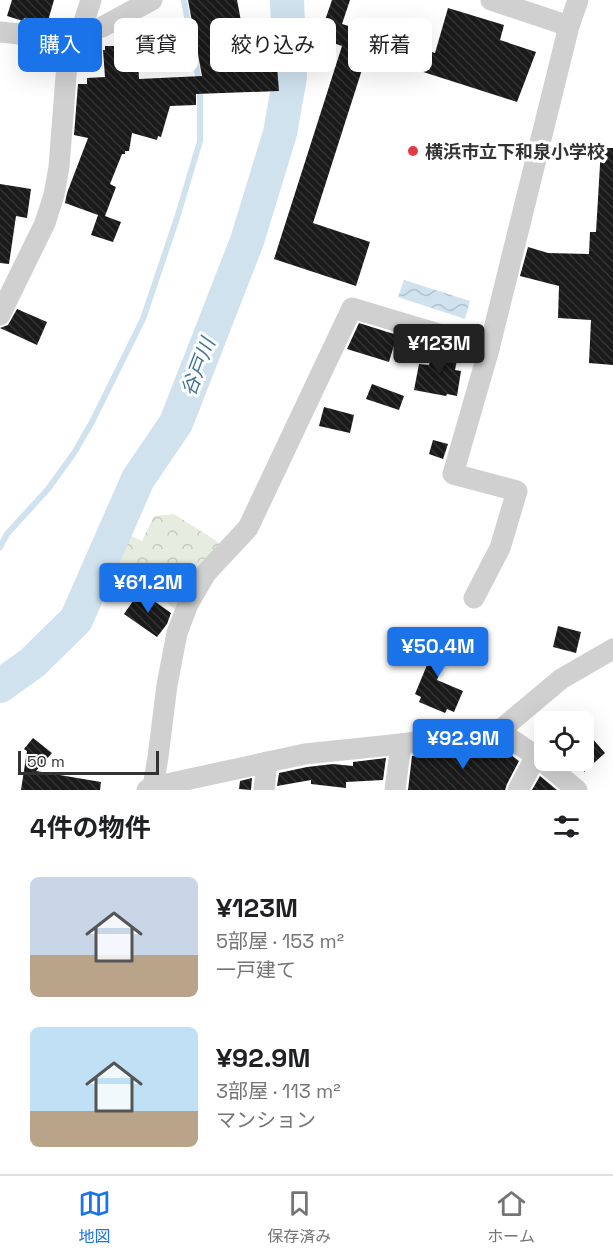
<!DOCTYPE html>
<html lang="ja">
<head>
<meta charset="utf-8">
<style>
	:root { --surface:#fff; --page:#f6f6f6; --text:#202124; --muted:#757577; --line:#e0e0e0; --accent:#1a73e8 }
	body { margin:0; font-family:"Space Grotesk","Noto Sans JP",sans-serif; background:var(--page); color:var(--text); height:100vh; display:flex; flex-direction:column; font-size:22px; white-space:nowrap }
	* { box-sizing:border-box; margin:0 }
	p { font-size:20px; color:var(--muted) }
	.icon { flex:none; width:33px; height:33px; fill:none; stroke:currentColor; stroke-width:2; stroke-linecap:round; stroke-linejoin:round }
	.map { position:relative; height:790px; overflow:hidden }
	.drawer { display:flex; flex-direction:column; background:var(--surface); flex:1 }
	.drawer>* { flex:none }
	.top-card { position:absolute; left:18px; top:18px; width:578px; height:54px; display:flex; gap:12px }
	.fabs { position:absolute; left:534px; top:711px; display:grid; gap:12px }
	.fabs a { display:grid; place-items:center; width:60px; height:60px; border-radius:9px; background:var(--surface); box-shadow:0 6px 24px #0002; font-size:30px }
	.scale { position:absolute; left:18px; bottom:15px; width:141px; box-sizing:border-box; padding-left:6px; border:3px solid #333; border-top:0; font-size:16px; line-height:21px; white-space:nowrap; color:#333; -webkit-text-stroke:4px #fff; paint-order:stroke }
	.price { position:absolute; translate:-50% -51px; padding:0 14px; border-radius:6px; background:var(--accent); color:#fff; font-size:20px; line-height:39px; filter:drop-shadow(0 2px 3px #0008) }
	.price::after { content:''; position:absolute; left:50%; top:36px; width:18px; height:14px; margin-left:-9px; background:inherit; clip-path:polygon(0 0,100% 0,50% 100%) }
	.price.active { background:#222; color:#fff }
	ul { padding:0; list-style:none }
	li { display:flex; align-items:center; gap:18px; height:150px; padding:0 30px }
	li span { display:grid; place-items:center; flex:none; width:168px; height:120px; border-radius:9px; color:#555 }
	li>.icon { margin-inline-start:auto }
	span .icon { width:72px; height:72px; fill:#fffc; stroke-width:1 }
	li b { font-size:26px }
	h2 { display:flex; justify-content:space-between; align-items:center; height:72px; padding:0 30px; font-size:26px }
	.tag { padding:0 21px; border-radius:9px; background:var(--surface); box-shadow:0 6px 24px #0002; font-size:21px; line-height:54px }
	.tag.active { background:var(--accent); color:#fff }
	.tabs { display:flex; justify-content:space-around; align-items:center; height:84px; border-top:2px solid var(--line); background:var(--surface); font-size:16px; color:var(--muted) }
	.tabs a { display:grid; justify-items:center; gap:3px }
	.tabs .active { color:var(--accent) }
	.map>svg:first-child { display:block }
</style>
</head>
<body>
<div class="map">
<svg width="613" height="790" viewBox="0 0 613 790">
	<defs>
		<pattern id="forest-crowns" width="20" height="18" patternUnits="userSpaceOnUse" patternTransform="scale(1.5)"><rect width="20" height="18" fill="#e6ecdf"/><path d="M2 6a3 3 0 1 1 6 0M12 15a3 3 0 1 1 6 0" fill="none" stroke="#c6cbc0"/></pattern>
		<pattern id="water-waves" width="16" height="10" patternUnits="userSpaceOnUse" patternTransform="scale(1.5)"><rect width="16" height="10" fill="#cfe2ee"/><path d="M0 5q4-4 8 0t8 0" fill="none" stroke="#b2c2cd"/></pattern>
		<pattern id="building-back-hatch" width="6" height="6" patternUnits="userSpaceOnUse" patternTransform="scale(1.5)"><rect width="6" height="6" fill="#1a1a1a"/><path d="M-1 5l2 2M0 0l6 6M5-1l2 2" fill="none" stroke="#333"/></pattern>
	</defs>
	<rect width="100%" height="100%" fill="#fff"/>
	<path fill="url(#forest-crowns)" d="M174 514 229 549 183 617 161 597 120 573 118 550 112 537 116 529 142 541 154 516Z"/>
	<path fill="url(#water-waves)" d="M404 280 470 301 465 319 398 297Z"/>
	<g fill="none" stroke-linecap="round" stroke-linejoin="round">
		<path stroke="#cfe2ee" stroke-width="6" d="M0 547 7 534 48 489 74 453 92 422 143 319 177 218 200 141V87L184 1"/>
		<path stroke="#cfe2ee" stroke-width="34" d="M0 686 32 663 76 620 138 479 176 423 247 241 280 133 290 77 287 0"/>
	</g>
	<g fill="url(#building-back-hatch)">
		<path d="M12 0H54L47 24 40 23 24 18 23 21 7 16Z"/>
		<path d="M188 0H237L241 21 257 20 258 32 274 31 279 91 196 94V105L170 106 161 137 158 136 157 140 132 133 129 151H125V154H122L110 184 116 187 105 216 121 222 113 242 91 235 98 215 65 203 67 193 88 138 74 135 78 84H87V78L105 77 103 50H105V46H114V38H137L139 79 202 76Z"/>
		<path d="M332 0H350L342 24 435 53 448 8 504 25 500 40 536 52 517 102 367 54 313 223 370 242 356 286 274 259 342 46 319 38Z"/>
		<path d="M601 148H613V365L589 363 591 320 558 318 559 286 520 276 528 247 548 253 589 254 590 232H596Z"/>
		<path d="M0 184 31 189 27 218 16 216 9 264 0 263Z"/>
		<path d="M17 309 47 322 37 345 0 328 8 325Z"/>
		<path d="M359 323 397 335 389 362 347 349Z"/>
		<path d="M433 350 458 355 455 370 461 371 457 396 447 394 446 396 414 390 419 364 429 365Z"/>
		<path d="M372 384 404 396 399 410 366 399Z"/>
		<path d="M324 407 354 415 350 433 319 426Z"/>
		<path d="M433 440 448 444 443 459 429 454Z"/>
		<path d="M140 591 171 613 167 624 157 637 124 614Z"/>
		<path d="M558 626 581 632 576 653 553 647Z"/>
		<path d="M443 627 455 632 437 680 463 691 454 712 447 709 445 713 419 702 421 697 415 694 427 665 426 664 433 645 435 646Z"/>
		<path d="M584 729 605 753 584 772Z"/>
		<path d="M33 738 52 753 36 771 101 782 100 790H21L27 751 24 749Z"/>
		<path d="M496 744 519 761 507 784 505 790H408L412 756 458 749 487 748 488 745Z"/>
		<path d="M386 758 383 780 346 782V788L311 784V780L277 786 279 773 307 767 333 764 353 766V762Z"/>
		<path d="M540 776 557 790H532Z"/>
		<path d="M252 778 251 790 239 789 240 781Z"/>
	</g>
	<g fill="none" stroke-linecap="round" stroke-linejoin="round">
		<g stroke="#d0d0d0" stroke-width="21">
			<path d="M491 0 569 26"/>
			<path d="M0 32 38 36 69 37 102 27 152 0"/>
			<path d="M80 34 91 0"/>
			<path d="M0 315 45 223 54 195 59 167 69 37"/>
			<path d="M474 598 500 548 517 491 453 474 489 349 569 26 578 0"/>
			<path d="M499 731 536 756 577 790"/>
			<path d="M153 787 158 757 167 685 177 633 188 604 206 573 248 528 352 308 489 349"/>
			<path d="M147 790 153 787 305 754 401 744 499 731 561 679 613 649"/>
			<path d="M264 790 267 762"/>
			<path d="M395 790 401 744"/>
			<path d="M518 790 536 756"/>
		</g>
	</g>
	<circle fill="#e63946" stroke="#fff" stroke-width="2" cx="413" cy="151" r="6"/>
	<g text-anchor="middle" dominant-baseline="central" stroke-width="6" stroke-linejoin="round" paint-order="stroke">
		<g font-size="18" font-weight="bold" fill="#333" stroke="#fff" text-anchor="start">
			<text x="425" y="151">横浜市立下和泉小学校</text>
		</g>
		<g font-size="20" font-style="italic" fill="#3f7597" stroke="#fff">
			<text transform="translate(198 367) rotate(-69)">谷戸川</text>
		</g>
	</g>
</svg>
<div class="fabs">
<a><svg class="icon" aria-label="locate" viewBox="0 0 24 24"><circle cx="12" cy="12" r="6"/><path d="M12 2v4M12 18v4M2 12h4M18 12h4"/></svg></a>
</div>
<div class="scale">50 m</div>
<b class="price active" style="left:439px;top:375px">¥123M</b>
<b class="price" style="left:148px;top:614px">¥61.2M</b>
<b class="price" style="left:438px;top:678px">¥50.4M</b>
<b class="price" style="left:463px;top:770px">¥92.9M</b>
<div class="top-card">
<a class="tag active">購入</a>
<a class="tag">賃貸</a>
<a class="tag">絞り込み</a>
<a class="tag">新着</a>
</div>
</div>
<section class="drawer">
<h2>4件の物件<svg class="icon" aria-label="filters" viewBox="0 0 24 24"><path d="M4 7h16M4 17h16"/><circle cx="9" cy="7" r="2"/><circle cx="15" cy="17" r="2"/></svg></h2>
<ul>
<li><span style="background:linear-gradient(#c9d6e8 65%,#b9a48a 0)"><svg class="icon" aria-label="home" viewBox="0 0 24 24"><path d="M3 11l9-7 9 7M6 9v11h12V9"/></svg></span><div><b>¥123M</b><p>5部屋 · 153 m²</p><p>一戸建て</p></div></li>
<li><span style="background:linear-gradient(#bfe0f5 70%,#b9a48a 0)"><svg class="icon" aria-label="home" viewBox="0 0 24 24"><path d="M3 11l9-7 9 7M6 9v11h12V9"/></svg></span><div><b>¥92.9M</b><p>3部屋 · 113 m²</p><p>マンション</p></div></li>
</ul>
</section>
<nav class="tabs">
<a class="active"><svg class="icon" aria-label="map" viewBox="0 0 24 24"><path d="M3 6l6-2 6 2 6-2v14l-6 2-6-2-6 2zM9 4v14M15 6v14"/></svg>地図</a>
<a><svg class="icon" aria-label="saved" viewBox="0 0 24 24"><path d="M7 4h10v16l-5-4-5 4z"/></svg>保存済み</a>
<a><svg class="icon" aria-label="home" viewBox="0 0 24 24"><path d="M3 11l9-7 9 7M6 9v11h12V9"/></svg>ホーム</a>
</nav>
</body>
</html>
